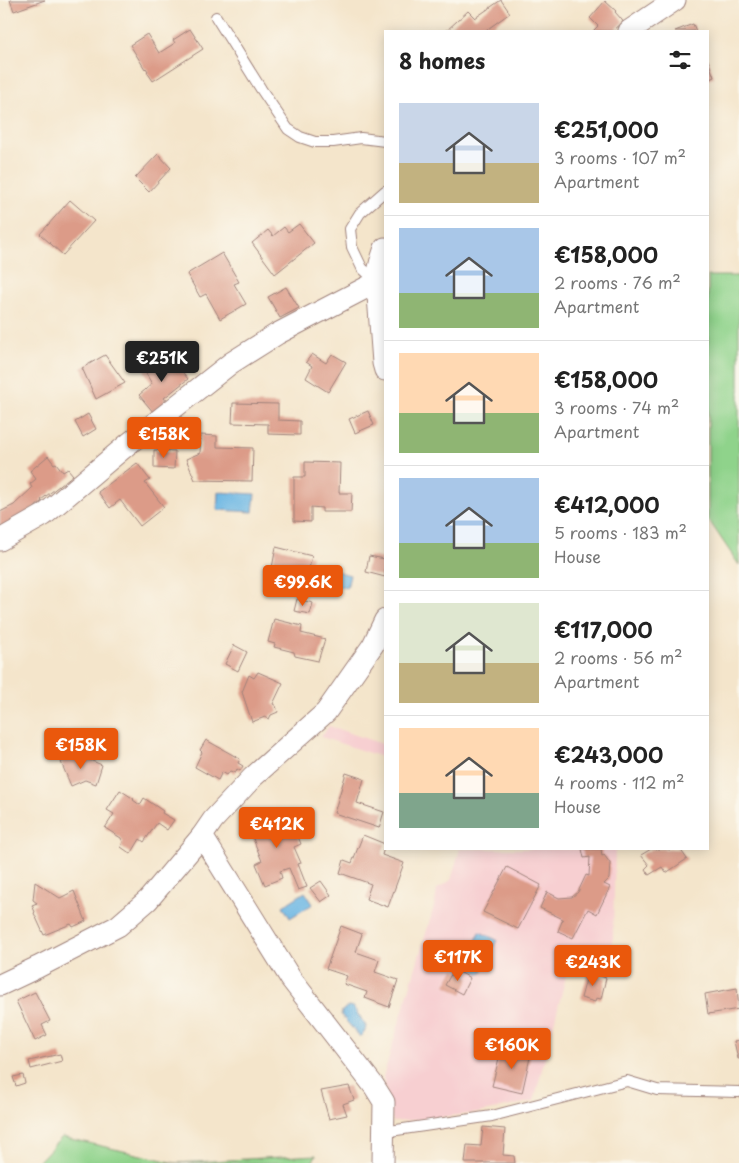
<!DOCTYPE html>
<html lang="en">
<head>
<meta charset="utf-8">
<style>
	:root { --surface:#fff; --page:#f2f2f2; --text:#222; --muted:#767676; --line:#e0e0e0; --accent:#ea580c }
	body { margin:0; font-family:"Playpen Sans",sans-serif; background:var(--page); color:var(--text); height:100vh; display:flex; flex-direction:column; font-size:19px; white-space:nowrap }
	* { box-sizing:border-box; margin:0 }
	p { font-size:16px; color:var(--muted) }
	.icon { flex:none; width:28px; height:28px; fill:none; stroke:currentColor; stroke-width:2; stroke-linecap:round; stroke-linejoin:round }
	.map { position:relative; flex:1; overflow:hidden }
	.sheet { position:absolute; left:384px; top:30px; width:325px; height:820px; display:flex; flex-direction:column; background:var(--surface); border-radius:0px; box-shadow:0 2px 12px #0003 }
	.sheet>* { flex:none }
	.price { position:absolute; translate:-50% -42px; padding:0 11px; border-radius:5px; background:var(--accent); color:#fff; font-size:16px; line-height:32px; filter:drop-shadow(0 1px 2px #0008) }
	.price::after { content:''; position:absolute; left:50%; top:30px; width:15px; height:11px; margin-left:-8px; background:inherit; clip-path:polygon(0 0,100% 0,50% 100%) }
	.price.selected { background:#222; color:#fff }
	ul { padding:0; list-style:none }
	li { display:flex; align-items:center; gap:15px; height:125px; padding:0 15px }
	li+li { border-top:1px solid var(--line) }
	li span { display:grid; place-items:center; flex:none; width:140px; height:100px; border-radius:0px; color:#555 }
	li>.icon { margin-inline-start:auto }
	span .icon { width:60px; height:60px; fill:#fffc; stroke-width:1 }
	li b { font-size:21px }
	h2 { display:flex; justify-content:space-between; align-items:center; height:60px; padding:0 15px; font-size:21px }
	.map>svg:first-child { display:block }
</style>
</head>
<body>
<div class="map">
<svg width="739" height="1163" viewBox="0 0 739 1163">
	<rect width="100%" height="100%" fill="#fbf7ec"/>
	<filter id="ink" filterUnits="userSpaceOnUse"><feTurbulence type="fractalNoise" baseFrequency=".02" numOctaves="2"/><feDisplacementMap in="SourceGraphic" scale="10" xChannelSelector="R" yChannelSelector="G"/><feConvolveMatrix kernelMatrix="1 2 1 2 8 2 1 2 1" color-interpolation-filters="sRGB"/></filter>
	<filter id="wash" filterUnits="userSpaceOnUse"><feTurbulence type="fractalNoise" baseFrequency=".0096" numOctaves="4" result="noise"/><feDisplacementMap in="SourceGraphic" scale="20" xChannelSelector="R" yChannelSelector="G"/><feGaussianBlur stdDeviation="1.12" result="paint"/><feColorMatrix in="noise" values="0 0 0 0 0 0 0 0 0 0 0 0 0 0 0 0 0 1.4 0 .05"/><feComposite in="paint" operator="in"/></filter>
	<g filter="url(#wash)">
		<rect width="100%" height="100%" fill="#f4e5cb"/>
		<g fill="#f7cfd1">
			<path d="M329 726 385 745V758L321 737Z"/>
			<path d="M460 849H615L612 977 573 949 534 1101 478 1113 393 1122 383 1077 435 903 437 889 451 880Z"/>
		</g>
		<g fill="#8fd38b" stroke="#6c795b">
			<path d="M708 276H739V565L708 519Z"/>
			<path d="M62 1137 176 1163 316 1155 312 1163H37Z"/>
		</g>
		<g fill="#6ab6e3" stroke="#5a6a87">
			<path d="M218 492 255 494 253 512 217 510Z"/>
			<path d="M325 568 350 575 347 588 321 582C319 576 320 573 325 568Z"/>
			<path d="M305 892 313 904 290 918 283 906Z"/>
			<path d="M480 932 497 940 481 974 464 966Z"/>
			<path d="M348 1006 353 1007 366 1026 365 1031 360 1037 341 1015 342 1011Z"/>
		</g>
		<g id="blocks">
			<g fill="#dc9b88">
				<path d="M10 0H45L14 11Z"/>
				<path d="M501 0 510 13 485 31H446L468 11 475 18Z"/>
				<path d="M605 1 616 11 615 12 622 20 623 22 613 31H593L598 26 590 18Z"/>
				<path d="M693 24 696 31H675Z"/>
				<path d="M190 29 203 49 153 81 147 72 148 71 146 68 145 69 130 45 147 34 159 53 175 43 173 40Z"/>
				<path d="M708 60 714 77 708 80Z"/>
				<path d="M158 154 171 168 149 192 135 178Z"/>
				<path d="M70 200 94 221 63 255 40 234Z"/>
				<path d="M299 224 314 243 275 274 252 243 268 230 273 236 284 227 288 232Z"/>
				<path d="M222 253 239 282 234 284 246 304 220 319 206 294 200 297 187 274Z"/>
				<path d="M286 287 299 308 280 318 268 297Z"/>
				<path d="M312 354 326 363 332 354 346 362 328 392 306 378 312 366 306 362Z"/>
				<path d="M105 355 125 383 96 399 82 368Z"/>
				<path d="M160 358 165 365 172 359 188 379 164 398 167 402 154 413 139 395 152 384 144 370Z"/>
				<path d="M233 403 278 404V420L300 421V435L268 434V424L232 423Z"/>
				<path d="M368 411 374 425 355 433 349 419Z"/>
				<path d="M88 414 96 429 83 437 75 422Z"/>
				<path d="M201 435 217 436V447L253 448 252 481 195 480 186 459 200 453Z"/>
				<path d="M154 450 175 451 174 469 154 468Z"/>
				<path d="M48 456 54 464 56 463 63 472 68 469 73 475 41 500 42 501 23 518 0 529V512L14 505 32 488 30 484 36 479 30 471Z"/>
				<path d="M305 462 340 463 339 493H352L351 512H322V508L311 507V522L294 521V477H305Z"/>
				<path d="M137 463 150 480 145 483 164 507 140 526 120 500 110 508 98 492Z"/>
				<path d="M276 547 312 556 306 581 271 573Z"/>
				<path d="M369 556 385 559V577L366 572Z"/>
				<path d="M297 599 313 603 310 614 294 611Z"/>
				<path d="M274 619 302 626 301 633 325 639 318 661 295 656 294 652 274 647 275 644 268 642Z"/>
				<path d="M234 645 247 652 238 671 225 664Z"/>
				<path d="M258 672 283 683 273 704 276 706 278 712 271 715 269 719 265 717 252 722 242 692 249 675 254 678Z"/>
				<path d="M206 740 240 759 238 763 243 766 240 771 237 769 235 773 230 771 227 775 222 772 218 780 195 767 202 752 200 750Z"/>
				<path d="M77 755 102 765 96 784 85 780 71 786 61 762Z"/>
				<path d="M346 773 364 779 357 803 384 812 379 828 334 813Z"/>
				<path d="M120 790 134 799 133 800 140 805 144 798 163 811 162 813 174 820 167 830 157 823 144 842 140 839 131 854 121 847 123 842 121 838 105 828 114 814 107 810Z"/>
				<path d="M275 810 280 823 291 819 301 844 294 847 301 863 298 864 307 887 298 890 289 868 280 871 282 878 265 885 256 864 262 861 251 834 258 831 253 819Z"/>
				<path d="M363 835 385 844 382 855 404 863 388 907 366 899 371 884 340 873 344 860 352 863Z"/>
				<path d="M582 849H601L602 856 604 855 610 863 609 879 604 884 610 887 597 914 588 909 573 938 558 931 563 919 540 908 547 892 559 898 572 897 578 892 586 875 589 876 590 857 584 858Z"/>
				<path d="M651 849H668L669 850 671 849H680L687 859 666 873 662 867 649 875 645 869 649 865 641 855Z"/>
				<path d="M507 867 541 885 518 929 483 912Z"/>
				<path d="M321 881 331 895 321 902 310 888Z"/>
				<path d="M35 882 60 898 74 891 86 921 73 927 71 924 44 935 34 913 35 912 32 905 37 903 33 900Z"/>
				<path d="M341 926 362 934 356 952 379 960 375 972 398 980 389 1007 365 998 367 992 344 984 347 976 326 969Z"/>
				<path d="M454 969 470 978 462 994 445 985Z"/>
				<path d="M588 972 606 978 601 999 596 998 595 1002 581 998Z"/>
				<path d="M737 988 739 1009 708 1014 705 994Z"/>
				<path d="M35 992 50 1021 42 1025 47 1035 35 1041 16 1001Z"/>
				<path d="M530 1030 539 1032 535 1045 526 1042Z"/>
				<path d="M739 1040V1059H738L734 1041Z"/>
				<path d="M502 1046 531 1053 522 1093 492 1086Z"/>
				<path d="M60 1054 62 1061 31 1069 29 1061Z"/>
				<path d="M23 1075 25 1083 16 1086 13 1077Z"/>
				<path d="M349 1086 354 1100 343 1104 347 1115 329 1119 321 1091Z"/>
				<path d="M483 1127 505 1129 503 1155 514 1156 515 1163H465L467 1145 481 1146Z"/>
			</g>
		</g>
	</g>
	<g filter="url(#ink)">
		<use href="#blocks" fill-opacity="0" stroke="#9f827b" stroke-width="1"/>
		<g fill="none" stroke-linecap="round" stroke-linejoin="round">
			<defs>
				<g id="service">
					<path d="M216 17 261 89 288 129 300 137 315 142H333L361 138 385 141"/>
					<path d="M376 281 362 268 352 247 350 229 360 213 385 191"/>
					<path d="M383 1132 492 1116 627 1081 657 1090 739 1092"/>
				</g>
				<g id="minor">
					<path d="M629 31 675 0"/>
					<path d="M385 248C381 260 377 270 377 282L383 363 385 370"/>
					<path d="M0 540 44 515 127 445 231 363 277 334 377 282"/>
					<path d="M0 985 38 967 118 926 148 900 202 836"/>
					<path d="M383 1163 384 1102 374 1086 291 979 202 836 213 820 253 777 326 712 373 645 385 620"/>
				</g>
			</defs>
			<use href="#service" stroke="#9f827b" stroke-width="12"/>
			<use href="#minor" stroke="#9f827b" stroke-width="23"/>
			<use href="#service" stroke="#fff" stroke-width="10"/>
			<use href="#minor" stroke="#fff" stroke-width="21"/>
		</g>
	</g>
</svg>
<b class="price selected" style="left:162px;top:383px">€251K</b>
<b class="price" style="left:164px;top:459px">€158K</b>
<b class="price" style="left:303px;top:607px">€99.6K</b>
<b class="price" style="left:81px;top:770px">€158K</b>
<b class="price" style="left:277px;top:849px">€412K</b>
<b class="price" style="left:458px;top:982px">€117K</b>
<b class="price" style="left:593px;top:987px">€243K</b>
<b class="price" style="left:512px;top:1070px">€160K</b>
<section class="sheet">
<h2>8 homes<svg class="icon" aria-label="filters" viewBox="0 0 24 24"><path d="M4 7h16M4 17h16"/><circle cx="9" cy="7" r="2"/><circle cx="15" cy="17" r="2"/></svg></h2>
<ul>
<li><span style="background:linear-gradient(#c9d6e8 60%,#c2b280 0)"><svg class="icon" aria-label="home" viewBox="0 0 24 24"><path d="M3 11l9-7 9 7M6 9v11h12V9"/></svg></span><div><b>€251,000</b><p>3 rooms · 107 m²</p><p>Apartment</p></div></li>
<li><span style="background:linear-gradient(#a9c7e8 65%,#8fb573 0)"><svg class="icon" aria-label="home" viewBox="0 0 24 24"><path d="M3 11l9-7 9 7M6 9v11h12V9"/></svg></span><div><b>€158,000</b><p>2 rooms · 76 m²</p><p>Apartment</p></div></li>
<li><span style="background:linear-gradient(#ffd9b3 60%,#8fb573 0)"><svg class="icon" aria-label="home" viewBox="0 0 24 24"><path d="M3 11l9-7 9 7M6 9v11h12V9"/></svg></span><div><b>€158,000</b><p>3 rooms · 74 m²</p><p>Apartment</p></div></li>
<li><span style="background:linear-gradient(#a9c7e8 65%,#8fb573 0)"><svg class="icon" aria-label="home" viewBox="0 0 24 24"><path d="M3 11l9-7 9 7M6 9v11h12V9"/></svg></span><div><b>€412,000</b><p>5 rooms · 183 m²</p><p>House</p></div></li>
<li><span style="background:linear-gradient(#dfe7d0 60%,#c2b280 0)"><svg class="icon" aria-label="home" viewBox="0 0 24 24"><path d="M3 11l9-7 9 7M6 9v11h12V9"/></svg></span><div><b>€117,000</b><p>2 rooms · 56 m²</p><p>Apartment</p></div></li>
<li><span style="background:linear-gradient(#ffd9b3 65%,#7fa58c 0)"><svg class="icon" aria-label="home" viewBox="0 0 24 24"><path d="M3 11l9-7 9 7M6 9v11h12V9"/></svg></span><div><b>€243,000</b><p>4 rooms · 112 m²</p><p>House</p></div></li>
</ul>
</section>
</div>
</body>
</html>
